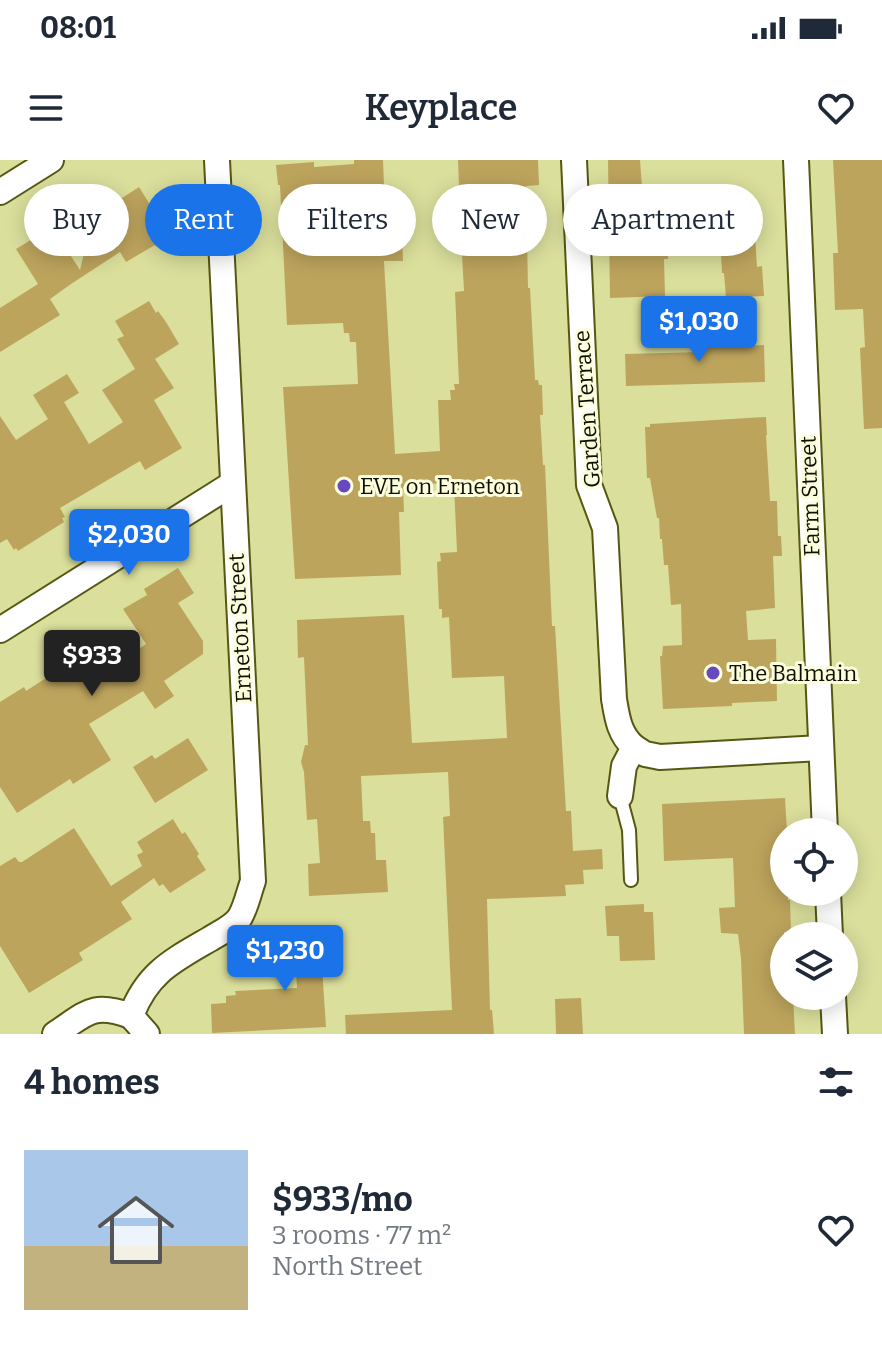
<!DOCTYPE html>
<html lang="en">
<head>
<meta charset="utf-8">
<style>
	:root { --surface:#fff; --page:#f6f6f7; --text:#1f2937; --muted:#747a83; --accent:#1a73e8 }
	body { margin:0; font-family:Bitter,serif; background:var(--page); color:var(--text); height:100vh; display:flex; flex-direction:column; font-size:30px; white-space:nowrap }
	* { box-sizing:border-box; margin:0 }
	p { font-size:26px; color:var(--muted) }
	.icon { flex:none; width:44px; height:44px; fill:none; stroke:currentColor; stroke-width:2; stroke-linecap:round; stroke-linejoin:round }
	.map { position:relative; height:874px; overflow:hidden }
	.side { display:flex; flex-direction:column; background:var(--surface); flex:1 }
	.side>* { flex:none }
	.banner { position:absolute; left:24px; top:24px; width:834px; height:72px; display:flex; gap:16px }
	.fabs { position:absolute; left:770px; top:658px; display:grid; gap:16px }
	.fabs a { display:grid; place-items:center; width:88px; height:88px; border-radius:50%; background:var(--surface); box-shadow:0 4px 20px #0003; font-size:40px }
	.price { position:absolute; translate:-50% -68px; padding:0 18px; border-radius:8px; background:var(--accent); color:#fff; font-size:26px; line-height:52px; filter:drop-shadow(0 2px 4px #0008) }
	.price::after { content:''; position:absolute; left:50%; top:48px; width:24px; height:18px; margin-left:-12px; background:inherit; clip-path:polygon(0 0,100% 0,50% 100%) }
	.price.selected { background:#222; color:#fff }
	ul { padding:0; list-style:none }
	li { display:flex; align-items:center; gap:24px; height:200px; padding:0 24px }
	li span { display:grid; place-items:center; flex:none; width:224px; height:160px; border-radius:0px; color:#555 }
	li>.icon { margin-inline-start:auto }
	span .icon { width:96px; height:96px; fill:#fffc; stroke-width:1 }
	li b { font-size:34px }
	h2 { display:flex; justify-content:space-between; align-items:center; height:96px; padding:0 24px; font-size:34px }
	.chip { padding:0 28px; border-radius:36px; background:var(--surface); box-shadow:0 4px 20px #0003; font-size:28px; line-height:72px }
	.chip.selected { background:var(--accent); color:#fff }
	.status { display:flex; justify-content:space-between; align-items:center; height:56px; padding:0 40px; background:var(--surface); direction:ltr }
	.status svg { height:22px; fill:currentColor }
	header { display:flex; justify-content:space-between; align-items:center; height:104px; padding:0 24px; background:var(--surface); font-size:36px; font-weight:600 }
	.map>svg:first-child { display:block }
</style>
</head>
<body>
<div class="status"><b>08:01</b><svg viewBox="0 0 49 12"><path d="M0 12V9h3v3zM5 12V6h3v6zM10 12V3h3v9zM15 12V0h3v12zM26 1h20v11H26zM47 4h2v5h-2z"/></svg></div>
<header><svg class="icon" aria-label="menu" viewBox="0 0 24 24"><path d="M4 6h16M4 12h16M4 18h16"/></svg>Keyplace<svg class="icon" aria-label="heart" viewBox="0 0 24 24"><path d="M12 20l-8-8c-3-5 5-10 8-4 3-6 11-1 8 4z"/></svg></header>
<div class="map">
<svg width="882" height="874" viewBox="0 0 882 874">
	<rect width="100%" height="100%" fill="#dbdf9c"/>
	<g fill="#bda45d">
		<path d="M354 0H383L386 76H402L403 101H384L395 294 440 291 438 240H451L450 230H455L454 224H459L455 132 464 131 462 94 474 93 472 51 460 52 458 0H538L539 25 526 26 528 128H530L535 220H538L539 225H542L543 255H540L543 305H545L552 466H555L566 651H571L573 691 602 689 603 709 583 710 584 724 565 725 566 736 487 739 490 850H492L494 874H346L345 855 452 850 443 657 450 656 448 612 361 616 363 661H370L371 673H375L376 700H386L388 732 309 736 308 704 320 703 317 659 307 660 304 612 301 602 305 585H308L304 497 298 498 297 460 404 455 412 583 507 578 504 516 452 518 449 457 442 458V449H439L437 402 441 401 440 393 457 392 454 325 442 326V323L403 326 404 352H399L401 415 295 419 283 227 358 224 356 182H350L349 173H344L343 163 287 165 280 25H278L276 5 314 2V7L354 4Z"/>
		<path d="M608 0H640L643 41H662L663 77H667L668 99H664L665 136 610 138Z"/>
		<path d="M833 0H882V268L864 269 860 188 865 187 863 149 835 150 833 93H838Z"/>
		<path d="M139 27 154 51 156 49 172 75 126 102 120 92 71 124 50 139 60 155 0 192V148L38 124 16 89 52 67 80 110 95 46 105 49Z"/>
		<path d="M755 75 757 107 762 106 764 136 726 138 724 113H722L720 76Z"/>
		<path d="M149 141 156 153 158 151 166 162 179 184 155 199 174 228 154 240 182 288 145 310 140 301 60 348 65 357 62 358 64 362 18 391 16 388 14 390 7 379 0 383V256L16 280 48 259 33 235 67 214 79 233 64 242 89 284 123 262 102 230 135 209 117 179 124 176 115 161Z"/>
		<path d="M725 163 726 187 764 185 765 222 626 226 625 194 703 192 701 164Z"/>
		<path d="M766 257 767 275H766L770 341H777L778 376H781L782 396H773L775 448 746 451 748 480 776 479 777 541 732 543V546L663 549 660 496H662L663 486 682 485 681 444 671 445 668 405H664L662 379H660L659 358H657L650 318H647L645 267H650V264Z"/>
		<path d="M178 408 194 433 178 443 203 481V494L164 521 174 536 155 549 143 531 89 564 111 600 73 624 70 619 17 653 0 627V542L24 527 26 531 60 509 59 506 93 486 108 510 146 484 123 449 147 435 144 429Z"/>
		<path d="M188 578 208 610 155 643 133 607 152 595 155 599Z"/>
		<path d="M785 638 787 672H784V732H788V740H790L791 772H784V836H793L795 874H744L741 798 738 774 721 773 719 748 735 747 733 698 664 701 662 644Z"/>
		<path d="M173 659 182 674 185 672 199 694 197 696 206 710 170 733 163 724 159 726 154 718 121 742 132 759 79 793 83 800 29 833 0 786V706L15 697 19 702H22L74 668 111 726 142 706 137 695 143 692 137 682Z"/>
		<path d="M644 744V752H653L655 800 620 801 619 776H607L605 746Z"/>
		<path d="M341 772 342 806 322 807 326 867 212 873 211 844 226 843V836L236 835 235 831 297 828 294 774Z"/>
		<path d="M581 838 583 874H556L555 839Z"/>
	</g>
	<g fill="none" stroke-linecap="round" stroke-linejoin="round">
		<defs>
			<path id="lane" d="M620 636 629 670 631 720"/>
			<g id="street">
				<path d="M574 0 589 325 605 368 614 539C617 557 619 574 634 587L624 606 620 636"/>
				<path d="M796 0 825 672"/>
				<path d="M0 32 51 0"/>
				<path d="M0 470 232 324"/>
				<path d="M634 587 645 594 660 597 821 588"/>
				<path d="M828 732 830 776"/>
				<path d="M833 836 835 874"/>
				<path d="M55 874C87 853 92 842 131 856"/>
				<path d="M147 874 131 856C147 813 172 801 210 779 219 773 234 767 240 757 246 747 249 732 253 721L217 0"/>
			</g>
		</defs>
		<use href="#lane" stroke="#565713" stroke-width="16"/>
		<use href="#street" stroke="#565713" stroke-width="28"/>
		<use href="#lane" stroke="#fff" stroke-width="12"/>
		<use href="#street" stroke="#fff" stroke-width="24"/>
	</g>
	<g fill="#6848c1" stroke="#fbfddc" stroke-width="3">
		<circle cx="344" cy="326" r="8"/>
		<circle cx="713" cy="513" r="8"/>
	</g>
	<g text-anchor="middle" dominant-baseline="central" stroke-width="6" stroke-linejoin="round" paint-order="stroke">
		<g font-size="22" fill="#0f0f00" stroke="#fbfddc">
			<text transform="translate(587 249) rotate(-94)">Garden Terrace</text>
			<text transform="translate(810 336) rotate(-92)">Farm Street</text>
			<text transform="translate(240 468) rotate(-93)">Erneton Street</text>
		</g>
		<g font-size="22" fill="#0f0f00" stroke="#fbfddc" text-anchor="start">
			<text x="360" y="326">EVE on Erneton</text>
			<text x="729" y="513">The Balmain</text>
		</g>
	</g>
</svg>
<div class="fabs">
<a><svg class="icon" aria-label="locate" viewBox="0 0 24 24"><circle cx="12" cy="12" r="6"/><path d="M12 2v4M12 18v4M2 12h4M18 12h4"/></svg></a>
<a><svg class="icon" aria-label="layers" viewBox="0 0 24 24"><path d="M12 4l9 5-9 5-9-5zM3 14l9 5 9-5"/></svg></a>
</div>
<b class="price" style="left:699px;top:204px">$1,030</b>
<b class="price" style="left:129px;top:417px">$2,030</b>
<b class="price selected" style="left:92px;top:538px">$933</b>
<b class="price" style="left:285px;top:833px">$1,230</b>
<div class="banner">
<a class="chip">Buy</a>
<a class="chip selected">Rent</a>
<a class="chip">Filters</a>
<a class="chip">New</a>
<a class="chip">Apartment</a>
</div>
</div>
<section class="side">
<h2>4 homes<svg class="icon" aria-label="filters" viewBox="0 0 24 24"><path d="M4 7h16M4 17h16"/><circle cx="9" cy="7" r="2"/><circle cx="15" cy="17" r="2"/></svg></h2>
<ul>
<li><span style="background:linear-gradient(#a9c7e8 60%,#c2b280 0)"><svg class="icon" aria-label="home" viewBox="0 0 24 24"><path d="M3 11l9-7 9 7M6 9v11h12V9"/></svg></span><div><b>$933/mo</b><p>3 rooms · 77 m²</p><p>North Street</p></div><svg class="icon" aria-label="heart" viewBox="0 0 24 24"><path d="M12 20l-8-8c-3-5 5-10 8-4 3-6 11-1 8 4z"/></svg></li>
</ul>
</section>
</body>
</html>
